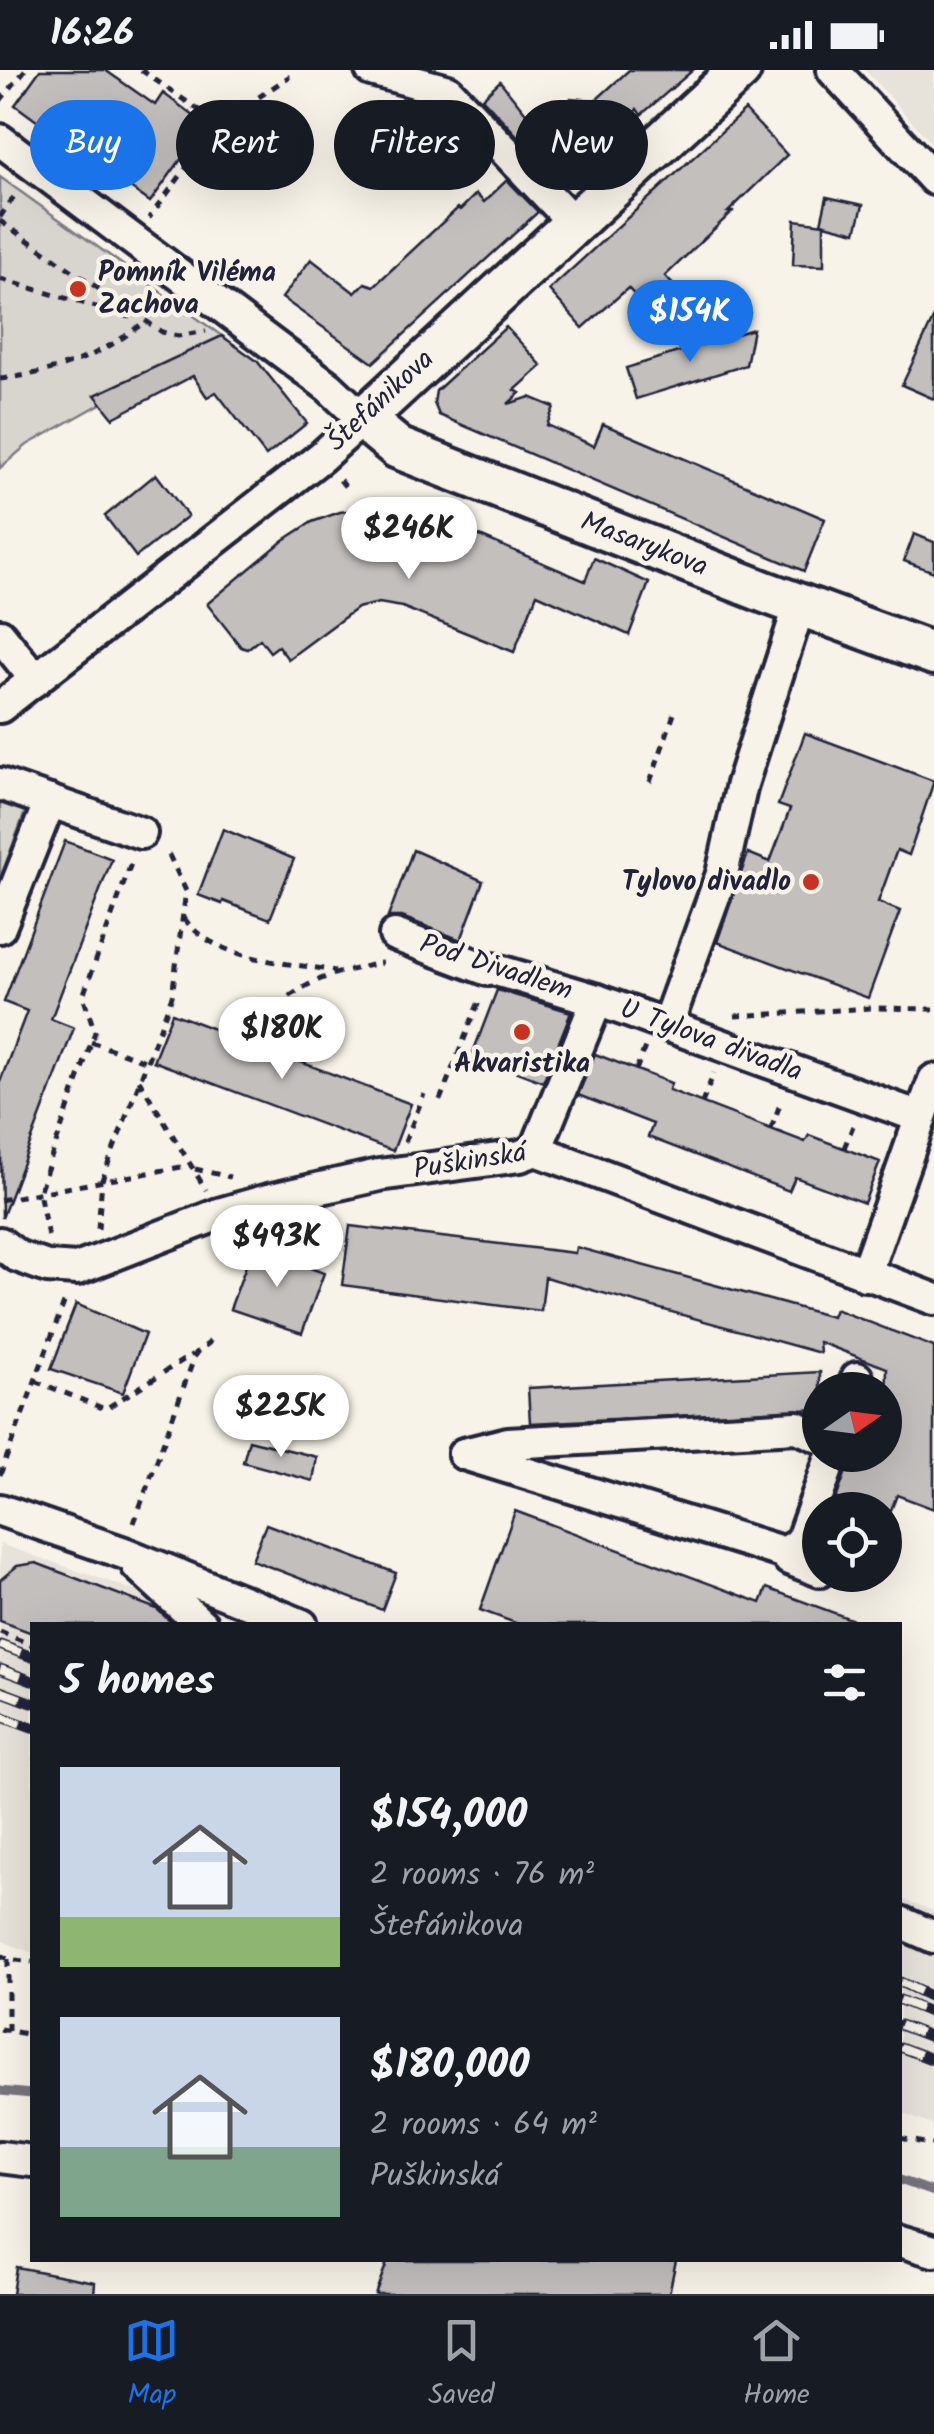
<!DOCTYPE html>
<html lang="en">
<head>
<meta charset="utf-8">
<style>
	:root { --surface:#171b24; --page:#20242c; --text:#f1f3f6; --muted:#9ea1a6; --line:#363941; --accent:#1a73e8 }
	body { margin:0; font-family:Kalam,sans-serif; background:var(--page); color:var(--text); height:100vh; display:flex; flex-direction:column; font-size:38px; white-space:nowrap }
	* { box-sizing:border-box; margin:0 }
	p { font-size:32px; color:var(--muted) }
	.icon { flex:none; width:55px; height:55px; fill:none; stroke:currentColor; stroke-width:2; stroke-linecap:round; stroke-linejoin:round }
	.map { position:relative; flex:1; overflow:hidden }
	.drawer { position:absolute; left:30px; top:1552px; width:872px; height:640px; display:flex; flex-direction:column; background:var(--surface); border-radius:0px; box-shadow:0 10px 40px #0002 }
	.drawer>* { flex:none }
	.hud { position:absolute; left:30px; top:30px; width:875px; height:90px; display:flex; gap:20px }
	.needle { width:65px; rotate:76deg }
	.tools { position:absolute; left:802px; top:1302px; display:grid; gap:20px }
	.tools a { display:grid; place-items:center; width:100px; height:100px; border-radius:50%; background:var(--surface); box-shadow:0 10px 40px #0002; font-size:50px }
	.price { position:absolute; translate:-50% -85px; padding:0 22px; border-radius:35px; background:#fff; color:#222; font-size:32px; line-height:65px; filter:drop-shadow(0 2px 5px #0008) }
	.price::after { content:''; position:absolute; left:50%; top:60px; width:30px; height:22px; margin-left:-15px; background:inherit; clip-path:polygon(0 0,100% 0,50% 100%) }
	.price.active { background:var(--accent); color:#fff }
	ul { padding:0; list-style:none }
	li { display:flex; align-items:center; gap:30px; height:250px; padding:0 30px }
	li span { display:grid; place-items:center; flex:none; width:280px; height:200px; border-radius:0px; color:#555 }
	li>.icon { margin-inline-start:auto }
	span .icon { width:120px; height:120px; fill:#fffc; stroke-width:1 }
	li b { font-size:42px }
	h2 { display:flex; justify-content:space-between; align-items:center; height:120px; padding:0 30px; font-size:42px }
	.pill { padding:0 35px; border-radius:45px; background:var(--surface); box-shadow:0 10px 40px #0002; font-size:35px; line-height:90px }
	.pill.active { background:var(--accent); color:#fff }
	.status { display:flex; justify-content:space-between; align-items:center; height:70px; padding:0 50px; background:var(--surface); direction:ltr }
	.status svg { height:28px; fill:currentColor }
	.menu { display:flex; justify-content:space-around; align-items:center; height:140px; border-top:2px solid var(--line); background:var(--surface); font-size:28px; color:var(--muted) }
	.menu a { display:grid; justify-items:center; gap:5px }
	.menu .active { color:var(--accent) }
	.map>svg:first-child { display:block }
</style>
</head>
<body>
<div class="status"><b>16:26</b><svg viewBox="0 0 49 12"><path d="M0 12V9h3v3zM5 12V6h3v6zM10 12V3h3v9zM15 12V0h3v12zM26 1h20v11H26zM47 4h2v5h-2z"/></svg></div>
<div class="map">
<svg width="934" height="2224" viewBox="0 0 934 2224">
	<rect width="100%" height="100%" fill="#f7f3e8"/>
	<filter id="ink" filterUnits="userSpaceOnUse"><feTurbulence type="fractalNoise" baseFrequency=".01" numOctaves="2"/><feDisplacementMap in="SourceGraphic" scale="20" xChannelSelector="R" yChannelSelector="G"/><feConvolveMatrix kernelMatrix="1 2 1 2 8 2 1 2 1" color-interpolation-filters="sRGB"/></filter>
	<g filter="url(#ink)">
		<g fill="#e7e3db">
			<path d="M865 0H934V76Z"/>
			<path d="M0 1474 139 1522 211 1555H32V1883L0 1870Z"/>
			<path d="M900 1828 934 1841V2056L900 2042Z"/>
		</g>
		<g fill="#d8d5cf" stroke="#7d7c85" stroke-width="2.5">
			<path d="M0 107 222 266 27 375 0 398Z"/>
			<path d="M0 733 25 742 0 809Z"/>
		</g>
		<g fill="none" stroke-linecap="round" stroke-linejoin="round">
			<g stroke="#76747f" stroke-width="9">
				<path d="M0 2021 32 2024"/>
				<path d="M900 2110 934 2122"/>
			</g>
		</g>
		<g fill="#c2bfbd" stroke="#22223b" stroke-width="2.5">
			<path d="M40 0H105L155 35 163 23 206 55 150 132 119 110 121 107 47 54 45 57 15 35Z"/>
			<path d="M629 0H693L641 45 637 39 625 57 589 95 580 86 564 103 555 106 482 28 500 11 545 67 572 41 571 28 596 30Z"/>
			<path d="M402 36 421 54 394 82 375 65Z"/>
			<path d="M745 40 787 85 728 142H732L665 206 690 233 664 257 628 218 583 258 549 220Z"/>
			<path d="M507 110 538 142 373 293 282 228 311 189 355 223 365 213 374 216 458 138 460 140 476 124 484 132Z"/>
			<path d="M827 127 863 135 856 162 821 153Z"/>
			<path d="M795 150 824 154V196L793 195Z"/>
			<path d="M934 247V329L902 315Z"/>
			<path d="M506 257 542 296 515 320 520 323 508 334 530 327 554 337 547 355 594 376 603 354 825 449 804 501 439 345 434 333 436 321Z"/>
			<path d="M753 259 746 295 636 329 626 298Z"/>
			<path d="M222 266 257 291 307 353 266 386 216 322 207 327 193 306 113 348 95 325Z"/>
			<path d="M156 404 188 446 136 487 105 446Z"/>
			<path d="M376 437 409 440 440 449 585 511 594 488 649 513 629 565 537 524 514 582 402 537 379 533 357 538 288 589 278 576 270 582 260 569 247 579 241 577 207 534 284 470 312 452 340 442Z"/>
			<path d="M914 464 934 472V502L904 491Z"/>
			<path d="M805 663 934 711 909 785 897 780 878 832 900 841 868 928 717 872 748 783 770 792 790 739 778 735Z"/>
			<path d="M223 759 294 789 270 849 223 831 222 834 198 825Z"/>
			<path d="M65 771 112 789 51 949 74 958 2 1148 0 1012 27 941 4 932Z"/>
			<path d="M413 780 483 811 461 870 402 847H388Z"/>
			<path d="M497 920 571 942 543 1012 472 985Z"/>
			<path d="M172 943 411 1034 393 1081 153 991Z"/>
			<path d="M595 984 671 1013 669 1020 805 1072 809 1065 880 1092 864 1133 795 1107 789 1121 648 1067 653 1054 578 1025Z"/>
			<path d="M350 1156 575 1183 576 1177 832 1247 835 1239 934 1277V1439L897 1425 891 1440H832L852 1385H885L887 1298 819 1272 820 1283 545 1207 541 1241 342 1215Z"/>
			<path d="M254 1174 276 1182 275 1185 324 1203 302 1263 230 1239Z"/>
			<path d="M76 1234 145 1264 123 1323 51 1299Z"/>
			<path d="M820 1302V1339L530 1353 528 1318Z"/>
			<path d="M249 1370 317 1387 313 1411 243 1392Z"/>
			<path d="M515 1441 761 1533 767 1518 859 1552V1555H521L480 1540Z"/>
			<path d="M266 1454 396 1503 382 1540 252 1490Z"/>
			<path d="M36 1493 157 1539 174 1555H32V1563L0 1551V1510L17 1496Z"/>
			<path d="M388 2190H676L669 2224H375Z"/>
			<path d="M16 2197 95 2212 94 2224H12Z"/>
		</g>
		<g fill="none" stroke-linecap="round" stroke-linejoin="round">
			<defs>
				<g id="minor">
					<path d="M371 0 448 21 574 153"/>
					<path d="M833 0 934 109"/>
					<path d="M0 70 329 317 363 349 321 387 0 637"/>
					<path d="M0 565 36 610"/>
					<path d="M0 714 141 763"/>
					<path d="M0 857 50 731"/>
					<path d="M395 865 488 900 493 899 597 930 920 1047"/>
					<path d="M667 955 722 804 742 714 800 534"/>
					<path d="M536 1080 597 930"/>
					<path d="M0 1173 17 1186 47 1197 77 1199 219 1144 268 1130 379 1105 520 1086 536 1080 934 1229"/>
					<path d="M865 1205 934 1010"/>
					<path d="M853 1320 857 1308"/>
					<path d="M464 1384 785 1483 801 1472 832 1385"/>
					<path d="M464 1384 508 1373 797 1357 820 1367"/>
					<path d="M0 1440 124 1483 302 1555"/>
					<path d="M785 1483 789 1489 820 1501"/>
					<path d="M137 1495 202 1555"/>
					<path d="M900 1852 934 1867"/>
					<path d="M0 2087 32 2091"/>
					<path d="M900 2171 934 2181"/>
				</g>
				<path id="major" d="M740 0 363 349 398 378 765 522 934 584"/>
			</defs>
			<use href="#minor" stroke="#22223b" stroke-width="38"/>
			<use href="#major" stroke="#22223b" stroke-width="48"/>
			<g stroke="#22223b" stroke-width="5" stroke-dasharray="8 8" stroke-linecap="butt">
				<path d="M141 0 219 54 149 148"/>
				<path d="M0 31 25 0"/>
				<path d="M219 54 290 6"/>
				<path d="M0 147 18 121"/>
				<path d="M0 151 162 262 178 266 206 261"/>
				<path d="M0 209 137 249"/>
				<path d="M0 309C54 303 103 286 144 252"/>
				<path d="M340 410 348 420"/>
				<path d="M650 712 675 641"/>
				<path d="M184 848C214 891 287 892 335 901"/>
				<path d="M735 946 872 938 934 939"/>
				<path d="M257 961C281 927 310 909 350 900 362 898 371 894 382 893"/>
				<path d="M91 972 145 991"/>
				<path d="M636 1000 645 977"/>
				<path d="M139 1010 206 1120"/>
				<path d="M440 1030 480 929"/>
				<path d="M702 1033 714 1003"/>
				<path d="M771 1059 782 1029"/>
				<path d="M405 1072 424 1024"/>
				<path d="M844 1078 853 1056"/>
				<path d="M195 1099 230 1107"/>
				<path d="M0 1130 192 1095"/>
				<path d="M98 1159 102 1110 172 926 186 821 169 785 163 781"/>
				<path d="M48 1166 39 1122 95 962 83 926 133 788"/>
				<path d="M35 1311 105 1339 193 1284"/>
				<path d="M0 1405 65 1230"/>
				<path d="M134 1453 196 1283 209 1273 213 1265"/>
				<path d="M0 1562 32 1575"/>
				<path d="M0 1885 8 1889 32 1892"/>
				<path d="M8 1889V1962"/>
				<path d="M0 1959 32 1965"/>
				<path d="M900 2068 934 2075"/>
			</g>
			<use href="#minor" stroke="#f7f3e8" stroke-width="30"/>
			<use href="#major" stroke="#f7f3e8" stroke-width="40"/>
			<defs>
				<g id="rail">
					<path d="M0 1575 32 1587"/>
					<path d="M0 1599 32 1611"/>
					<path d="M0 1621 32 1633"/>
					<path d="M0 1646 32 1658"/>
					<path d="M900 1912 934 1928"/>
					<path d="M900 1930 934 1944"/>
					<path d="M900 1955 934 1968"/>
					<path d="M900 1977 934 1990"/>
				</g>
			</defs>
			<use href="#rail" stroke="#22223b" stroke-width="11"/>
			<use href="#rail" stroke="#f7f3e8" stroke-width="8" stroke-dasharray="22" stroke-linecap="butt"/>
		</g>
	</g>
	<g fill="#c8321e" stroke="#f7f3e8" stroke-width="4">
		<circle cx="78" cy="219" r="10"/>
		<circle cx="811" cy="812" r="10"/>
		<circle cx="522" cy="962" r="10"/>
	</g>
	<g text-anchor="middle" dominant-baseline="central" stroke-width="9" stroke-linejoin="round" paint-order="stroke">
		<g font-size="28" font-weight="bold" fill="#22223b" stroke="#f7f3e8" text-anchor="start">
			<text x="98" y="203">Pomník Viléma<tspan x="98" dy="32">Zachova</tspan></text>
			<text x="791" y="812" text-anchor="end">Tylovo divadlo</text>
			<text x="522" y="994" text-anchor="middle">Akvaristika</text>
		</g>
		<g font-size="28" fill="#22223b" stroke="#f7f3e8">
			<text transform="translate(381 331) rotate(-43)">Štefánikova</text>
			<text transform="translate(644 475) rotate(21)">Masarykova</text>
			<text transform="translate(496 898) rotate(18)">Pod Divadlem</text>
			<text transform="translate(711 971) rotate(20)">U Tylova divadla</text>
			<text transform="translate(470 1092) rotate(-9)">Puškinská</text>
		</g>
	</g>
</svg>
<div class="tools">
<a><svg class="needle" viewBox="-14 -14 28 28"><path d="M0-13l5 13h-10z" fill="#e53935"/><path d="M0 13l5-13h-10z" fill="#9ea1a6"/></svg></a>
<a><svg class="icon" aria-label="locate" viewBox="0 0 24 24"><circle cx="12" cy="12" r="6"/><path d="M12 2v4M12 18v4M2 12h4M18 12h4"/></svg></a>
</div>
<b class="price active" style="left:690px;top:295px">$154K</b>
<b class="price" style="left:409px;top:512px">$246K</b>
<b class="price" style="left:282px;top:1012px">$180K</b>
<b class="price" style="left:277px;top:1220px">$493K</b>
<b class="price" style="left:281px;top:1390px">$225K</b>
<div class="hud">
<a class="pill active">Buy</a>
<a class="pill">Rent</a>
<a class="pill">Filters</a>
<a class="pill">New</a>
</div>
<section class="drawer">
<h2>5 homes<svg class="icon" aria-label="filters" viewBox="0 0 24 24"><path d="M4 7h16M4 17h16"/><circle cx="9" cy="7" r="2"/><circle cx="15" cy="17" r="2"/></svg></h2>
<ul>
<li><span style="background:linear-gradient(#c9d6e8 75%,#8fb573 0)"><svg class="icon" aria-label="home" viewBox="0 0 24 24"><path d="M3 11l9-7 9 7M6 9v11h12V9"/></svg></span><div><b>$154,000</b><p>2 rooms · 76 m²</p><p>Štefánikova</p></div></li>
<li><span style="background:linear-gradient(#c9d6e8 65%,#7fa58c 0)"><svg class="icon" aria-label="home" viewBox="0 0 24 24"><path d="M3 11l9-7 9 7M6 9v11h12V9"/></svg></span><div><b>$180,000</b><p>2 rooms · 64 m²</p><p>Puškinská</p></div></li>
</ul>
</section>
</div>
<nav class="menu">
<a class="active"><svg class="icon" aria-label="map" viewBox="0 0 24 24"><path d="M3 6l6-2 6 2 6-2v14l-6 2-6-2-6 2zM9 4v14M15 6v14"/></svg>Map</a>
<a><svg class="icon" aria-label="saved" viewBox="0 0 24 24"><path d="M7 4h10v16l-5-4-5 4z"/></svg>Saved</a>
<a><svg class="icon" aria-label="home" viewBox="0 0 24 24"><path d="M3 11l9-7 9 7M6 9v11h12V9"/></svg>Home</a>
</nav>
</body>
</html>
